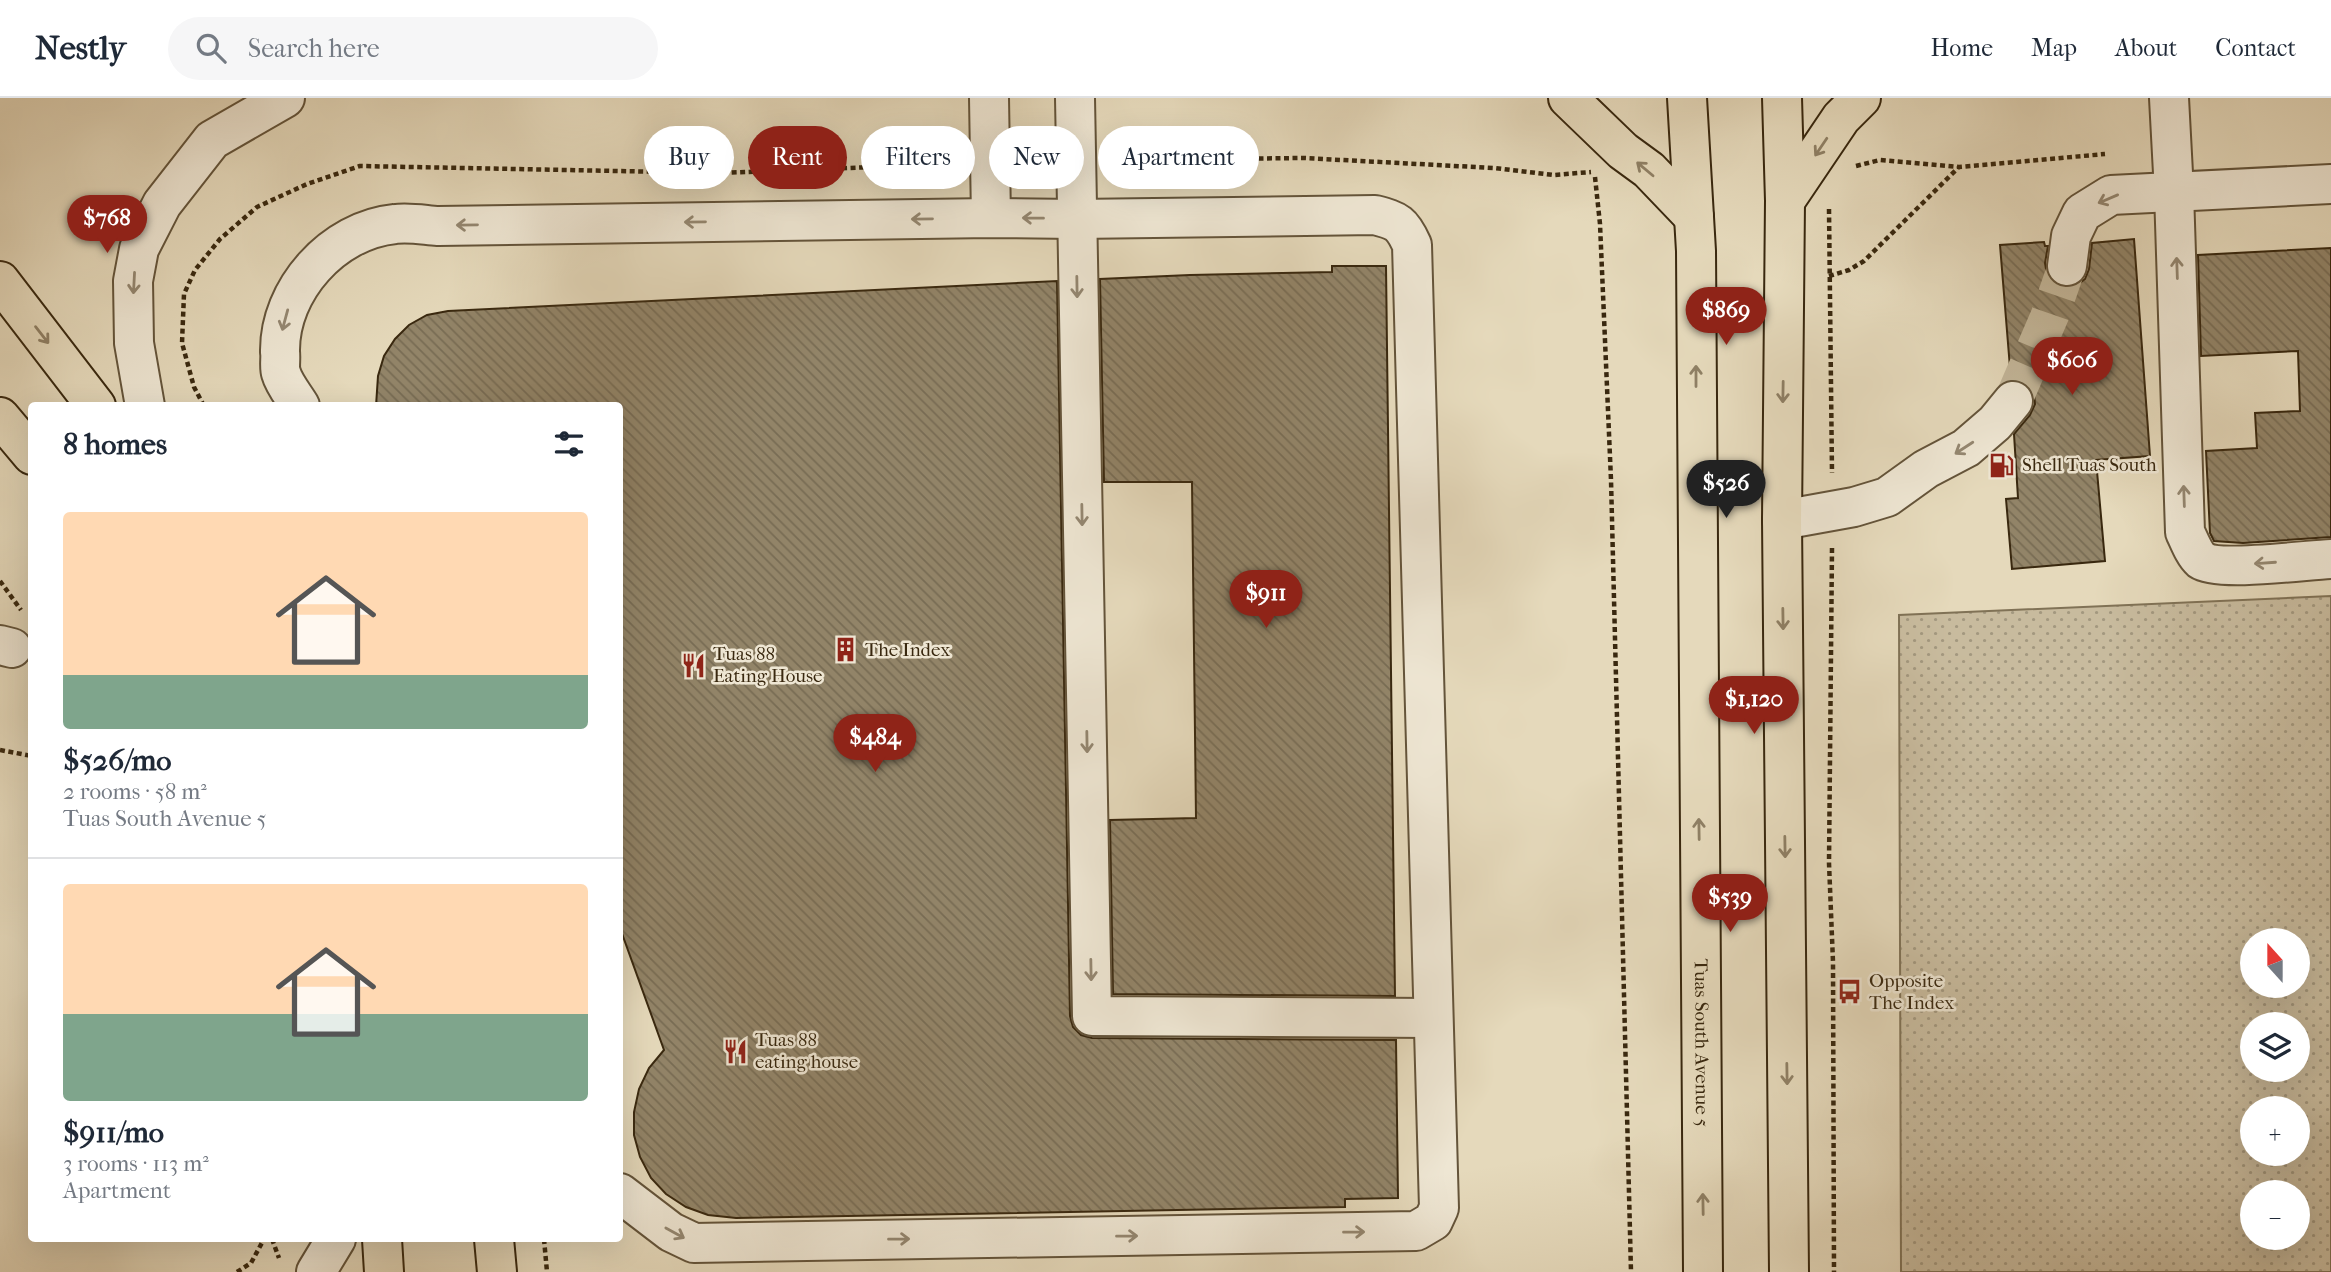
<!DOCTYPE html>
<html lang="en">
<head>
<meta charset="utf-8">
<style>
	:root { --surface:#fff; --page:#f6f6f7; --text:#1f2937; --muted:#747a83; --line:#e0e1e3; --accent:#8f2418 }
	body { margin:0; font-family:"IM FELL French Canon",serif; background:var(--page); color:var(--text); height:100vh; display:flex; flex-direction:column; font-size:26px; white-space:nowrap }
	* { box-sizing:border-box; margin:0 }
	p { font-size:23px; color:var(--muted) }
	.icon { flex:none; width:38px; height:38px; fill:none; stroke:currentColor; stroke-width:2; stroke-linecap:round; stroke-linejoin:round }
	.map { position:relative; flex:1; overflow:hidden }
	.panel { position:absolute; left:28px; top:304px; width:595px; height:840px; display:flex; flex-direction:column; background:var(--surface); border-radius:7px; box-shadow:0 7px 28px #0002 }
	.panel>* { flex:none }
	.hud { position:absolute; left:644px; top:28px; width:665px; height:63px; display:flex; gap:14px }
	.needle { width:46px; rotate:339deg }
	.buttons { position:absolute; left:2240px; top:830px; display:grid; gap:14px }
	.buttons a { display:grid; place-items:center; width:70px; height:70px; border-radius:50%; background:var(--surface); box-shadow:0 7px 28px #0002; font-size:35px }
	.price { position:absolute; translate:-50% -60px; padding:0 16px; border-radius:24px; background:var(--accent); color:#fff; font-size:23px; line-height:46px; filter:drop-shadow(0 2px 4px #0008) }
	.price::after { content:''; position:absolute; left:50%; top:42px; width:21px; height:16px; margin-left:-10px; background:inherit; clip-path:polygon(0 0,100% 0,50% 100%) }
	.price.current { background:#222; color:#fff }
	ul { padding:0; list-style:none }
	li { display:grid; align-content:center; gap:14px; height:371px; padding:0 35px }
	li+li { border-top:2px solid var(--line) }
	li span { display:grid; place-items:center; height:217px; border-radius:7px; color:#555 }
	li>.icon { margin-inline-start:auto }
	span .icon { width:126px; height:126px; fill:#fffc; stroke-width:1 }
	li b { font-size:30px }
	h2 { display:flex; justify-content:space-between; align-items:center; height:84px; padding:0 35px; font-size:30px }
	.chip { padding:0 24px; border-radius:32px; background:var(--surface); box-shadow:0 7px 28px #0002; font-size:24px; line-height:63px }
	.chip.current { background:var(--accent); color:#fff }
	header { display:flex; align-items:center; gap:42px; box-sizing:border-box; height:98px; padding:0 35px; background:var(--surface); border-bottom:2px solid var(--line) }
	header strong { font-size:33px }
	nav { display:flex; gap:38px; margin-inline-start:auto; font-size:24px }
	.search { width:490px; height:63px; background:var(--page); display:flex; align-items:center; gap:18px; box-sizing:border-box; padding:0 24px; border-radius:38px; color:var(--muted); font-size:26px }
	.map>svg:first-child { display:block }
</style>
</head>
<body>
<header>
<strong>Nestly</strong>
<div class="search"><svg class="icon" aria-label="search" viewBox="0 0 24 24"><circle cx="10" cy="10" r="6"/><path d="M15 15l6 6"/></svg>Search here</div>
<nav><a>Home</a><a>Map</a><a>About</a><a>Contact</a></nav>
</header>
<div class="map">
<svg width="2331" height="1174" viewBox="0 0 2331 1174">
	<defs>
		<pattern id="grass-dots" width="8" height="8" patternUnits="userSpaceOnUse" patternTransform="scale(1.75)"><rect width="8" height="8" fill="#c8bb9e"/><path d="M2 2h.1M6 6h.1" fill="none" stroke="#a3987f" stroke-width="1.8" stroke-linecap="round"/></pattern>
		<pattern id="building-back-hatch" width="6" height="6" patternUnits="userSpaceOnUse" patternTransform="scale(1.75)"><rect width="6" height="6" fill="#928468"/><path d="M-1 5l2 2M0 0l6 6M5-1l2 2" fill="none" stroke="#786c54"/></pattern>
	</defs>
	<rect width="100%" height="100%" fill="#e5d9bb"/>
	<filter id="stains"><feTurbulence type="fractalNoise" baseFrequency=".00286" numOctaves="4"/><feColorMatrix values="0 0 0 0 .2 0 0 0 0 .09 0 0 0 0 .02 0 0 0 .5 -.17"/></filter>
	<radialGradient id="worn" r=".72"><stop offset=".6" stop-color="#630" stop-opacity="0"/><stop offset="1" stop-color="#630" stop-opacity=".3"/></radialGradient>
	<path fill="url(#grass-dots)" stroke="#807256" stroke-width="2" fill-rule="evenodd" d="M2331 498V1174H1901L1899 517ZM2252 842H2298V887H2252ZM2252 926H2298V971H2252ZM2252 1010H2298V1055H2252ZM2252 1094H2298V1139H2252Z"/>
	<g fill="url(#building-back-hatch)" stroke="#39280f" stroke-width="2">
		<path d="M2134 141 2150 358 2096 362 2105 463 2012 471 2006 401 2018 400 2014 336 2030 317 2035 306 2034 296 2027 287 2017 282H2011L2000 147 2044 144 2045 148H2048L2045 165 2047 177 2054 186 2065 190 2076 188 2085 181 2089 171 2092 145Z"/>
		<path d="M2331 150V439L2243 445 2214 443 2210 435 2206 353 2257 350 2255 315 2300 313 2298 253 2201 258 2198 157Z"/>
		<path d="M1332 168H1386L1395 898 1113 896 1110 722 1196 720 1192 384H1104L1100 181 1190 177 1332 174Z"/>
		<path d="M1057 183 1070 918 1073 929 1081 937 1092 940 1396 942 1398 1100 1345 1101V1109L736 1120 708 1117 686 1109 666 1096 651 1080 640 1059 634 1037V1014L639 991 649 970 664 952 620 830V308H376L378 278 384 258 395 241 409 227 427 217 448 213Z"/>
	</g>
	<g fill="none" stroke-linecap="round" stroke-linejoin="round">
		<path stroke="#c3b699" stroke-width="38" stroke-dasharray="38 19" stroke-linecap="butt" d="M2013 303 2050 217 2067 168"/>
		<defs>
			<g id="minor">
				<path d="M989 0 991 120"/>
				<path d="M1075 0 1092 918 1433 920"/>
				<path d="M2169 0 2174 94 2185 434C2189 442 2194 456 2201 462 2218 474 2306 462 2331 461"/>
				<path d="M2067 168 2071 138 2082 115 2111 97 2331 86"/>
				<path d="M145 308 134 245 133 183 139 151 162 106 212 42 285 0"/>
				<path d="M300 308C294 298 284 286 281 275 279 269 281 260 280 254 279 192 333 132 395 126 409 124 424 127 438 128L991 120 1076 121 1375 117C1398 123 1402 125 1412 147L1439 1110 1433 1123 1416 1133 694 1145 671 1134 620 1095"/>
				<path d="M1782 422 1854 409 1887 399 1926 371 1966 350 1995 325 2013 303"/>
				<path d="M0 547 12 550"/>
				<path d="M316 1174 336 1141"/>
			</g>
			<g id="major">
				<path d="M1568 0 1623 53 1649 72 1694 119"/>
				<path id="s1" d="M1687 0 1696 153 1703 1174"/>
				<path d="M1782 0 1785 103 1782 422 1789 1174"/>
				<path d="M1785 103 1841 20 1861 0"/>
				<path d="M0 183 96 308"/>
				<path d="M0 319 32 357"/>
				<path d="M382 1141 384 1174"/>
				<path d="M494 1141 497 1174"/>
			</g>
		</defs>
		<use href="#minor" stroke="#64543a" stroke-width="42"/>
		<use href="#major" stroke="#39280f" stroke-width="42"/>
		<g stroke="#39280f" stroke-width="4.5" stroke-dasharray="5 3.5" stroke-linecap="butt">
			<path d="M1114 62 1304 60 1494 70 1554 77 1591 74"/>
			<path d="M1856 68 1880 62 1959 69 2105 56"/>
			<path d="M1595 79 1600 126 1611 382 1631 1174"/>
			<path d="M1829 111 1832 375"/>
			<path d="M1829 178 1849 172 1864 163 1958 70"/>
			<path d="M204 308 194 289 182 245 184 196 195 172 220 141 257 109 307 86 360 68 720 75 951 66"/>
			<path d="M1832 450 1829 765 1833 864 1834 1174"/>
			<path d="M0 483 21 512"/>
			<path d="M0 652 32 658"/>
			<path d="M272 1141 279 1160"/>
			<path d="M544 1141 547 1174"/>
			<path d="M237 1174 251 1165 264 1141"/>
		</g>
		<use href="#minor" stroke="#eee6d3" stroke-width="38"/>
		<use href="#major" stroke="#e5d9bb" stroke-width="38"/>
	</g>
	<defs><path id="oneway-shaft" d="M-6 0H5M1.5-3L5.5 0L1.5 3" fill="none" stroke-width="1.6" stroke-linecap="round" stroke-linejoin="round" transform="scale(1.75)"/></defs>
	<g stroke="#8f8065">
		<use href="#oneway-shaft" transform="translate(1821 49) rotate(124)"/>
		<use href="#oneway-shaft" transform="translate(1645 71) rotate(-140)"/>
		<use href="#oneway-shaft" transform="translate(42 237) rotate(52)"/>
		<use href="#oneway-shaft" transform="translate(1696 278) rotate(-90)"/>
		<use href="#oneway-shaft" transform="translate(1783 294) rotate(91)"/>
		<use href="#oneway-shaft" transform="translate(1783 521) rotate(89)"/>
		<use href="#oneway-shaft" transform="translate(1699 731) rotate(-91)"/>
		<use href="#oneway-shaft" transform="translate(1785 749) rotate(89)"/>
		<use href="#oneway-shaft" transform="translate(1787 976) rotate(89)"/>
		<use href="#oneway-shaft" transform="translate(1703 1106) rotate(-91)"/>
	</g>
	<g stroke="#948771">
		<use href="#oneway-shaft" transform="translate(2108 101) rotate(157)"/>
		<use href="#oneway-shaft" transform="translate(1033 120) rotate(-179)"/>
		<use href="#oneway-shaft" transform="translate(922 121) rotate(179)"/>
		<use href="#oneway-shaft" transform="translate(695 124) rotate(179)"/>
		<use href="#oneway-shaft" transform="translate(467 127) rotate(179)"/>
		<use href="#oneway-shaft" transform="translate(2177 170) rotate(-92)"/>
		<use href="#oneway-shaft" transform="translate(134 185) rotate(93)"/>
		<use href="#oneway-shaft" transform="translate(1077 189) rotate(89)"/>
		<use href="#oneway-shaft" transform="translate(285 222) rotate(105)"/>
		<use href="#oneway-shaft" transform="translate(1964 350) rotate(147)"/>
		<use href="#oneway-shaft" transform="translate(2184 398) rotate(-92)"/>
		<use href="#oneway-shaft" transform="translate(1082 417) rotate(89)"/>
		<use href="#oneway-shaft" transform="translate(2265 465) rotate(176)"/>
		<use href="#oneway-shaft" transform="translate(1087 644) rotate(89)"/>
		<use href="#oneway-shaft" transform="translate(1091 872) rotate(89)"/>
		<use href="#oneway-shaft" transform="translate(1354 1134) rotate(-1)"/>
		<use href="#oneway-shaft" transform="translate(675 1135) rotate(29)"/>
		<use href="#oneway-shaft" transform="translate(1127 1138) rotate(-1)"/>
		<use href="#oneway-shaft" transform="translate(899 1141) rotate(-1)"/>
	</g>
	<defs>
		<symbol id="fuel-bare" viewBox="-9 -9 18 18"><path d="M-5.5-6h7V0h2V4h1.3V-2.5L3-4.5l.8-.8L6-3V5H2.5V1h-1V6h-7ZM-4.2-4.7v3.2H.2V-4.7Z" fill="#8f2418" stroke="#eee6d3" stroke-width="2.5" paint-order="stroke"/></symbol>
		<symbol id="building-bare" viewBox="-9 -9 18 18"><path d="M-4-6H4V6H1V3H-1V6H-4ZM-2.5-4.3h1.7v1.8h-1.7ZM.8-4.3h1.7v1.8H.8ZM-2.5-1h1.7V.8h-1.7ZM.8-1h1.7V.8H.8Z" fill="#8f2418" stroke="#eee6d3" stroke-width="2.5" paint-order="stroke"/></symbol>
		<symbol id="restaurant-bare" viewBox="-9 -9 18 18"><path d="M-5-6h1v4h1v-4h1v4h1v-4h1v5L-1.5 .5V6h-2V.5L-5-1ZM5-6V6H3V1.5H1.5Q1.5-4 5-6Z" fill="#8f2418" stroke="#eee6d3" stroke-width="2.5" paint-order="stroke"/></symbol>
		<symbol id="bus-bare" viewBox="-9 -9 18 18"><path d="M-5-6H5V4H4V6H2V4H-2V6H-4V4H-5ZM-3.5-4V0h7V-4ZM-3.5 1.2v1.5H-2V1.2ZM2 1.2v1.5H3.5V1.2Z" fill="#8f2418" stroke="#eee6d3" stroke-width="2.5" paint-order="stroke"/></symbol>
	</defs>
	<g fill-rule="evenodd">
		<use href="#fuel-bare" x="1984" y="350" width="35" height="35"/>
		<use href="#building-bare" x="828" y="534" width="35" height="35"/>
		<use href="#restaurant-bare" x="676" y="550" width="35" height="35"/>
		<use href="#bus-bare" x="1832" y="876" width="35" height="35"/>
		<use href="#restaurant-bare" x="718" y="936" width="35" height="35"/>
	</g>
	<g text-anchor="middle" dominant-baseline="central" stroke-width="5" stroke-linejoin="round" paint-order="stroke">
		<g font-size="19" fill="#39280f" stroke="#eee6d3" text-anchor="start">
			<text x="2022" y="367">Shell Tuas South</text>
			<text x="865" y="552">The Index</text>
			<text x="713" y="556">Tuas 88<tspan x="713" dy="22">Eating House</tspan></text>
			<text x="1869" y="883">Opposite<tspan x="1869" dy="22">The Index</tspan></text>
			<text x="755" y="942">Tuas 88<tspan x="755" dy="22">eating house</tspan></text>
		</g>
		<g font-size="19" fill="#39280f" stroke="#eee6d3">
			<text stroke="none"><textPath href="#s1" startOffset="945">Tuas South Avenue 5</textPath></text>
		</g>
	</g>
	<rect width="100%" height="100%" filter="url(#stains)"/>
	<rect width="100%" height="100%" fill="url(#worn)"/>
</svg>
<div class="buttons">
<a><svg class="needle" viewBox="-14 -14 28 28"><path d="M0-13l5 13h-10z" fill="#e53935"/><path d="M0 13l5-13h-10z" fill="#747a83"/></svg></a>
<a><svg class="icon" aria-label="layers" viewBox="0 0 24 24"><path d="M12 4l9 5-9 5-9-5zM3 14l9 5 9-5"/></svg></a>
<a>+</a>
<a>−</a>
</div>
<b class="price" style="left:107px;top:157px">$768</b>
<b class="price" style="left:1726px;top:249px">$869</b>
<b class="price" style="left:2072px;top:299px">$606</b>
<b class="price current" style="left:1726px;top:422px">$526</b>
<b class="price" style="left:1266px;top:532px">$911</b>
<b class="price" style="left:1754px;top:638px">$1,120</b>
<b class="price" style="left:875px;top:676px">$484</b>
<b class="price" style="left:1730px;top:836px">$539</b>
<div class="hud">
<a class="chip">Buy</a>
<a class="chip current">Rent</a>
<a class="chip">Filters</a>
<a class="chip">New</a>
<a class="chip">Apartment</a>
</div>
<section class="panel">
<h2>8 homes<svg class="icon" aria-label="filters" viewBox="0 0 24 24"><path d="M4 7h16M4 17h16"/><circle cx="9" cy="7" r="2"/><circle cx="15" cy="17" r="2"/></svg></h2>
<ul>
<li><span style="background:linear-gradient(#ffd9b3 75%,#7fa58c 0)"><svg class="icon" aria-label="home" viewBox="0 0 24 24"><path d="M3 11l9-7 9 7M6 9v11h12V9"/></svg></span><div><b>$526/mo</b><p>2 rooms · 58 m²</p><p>Tuas South Avenue 5</p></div></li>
<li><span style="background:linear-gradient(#ffd9b3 60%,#7fa58c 0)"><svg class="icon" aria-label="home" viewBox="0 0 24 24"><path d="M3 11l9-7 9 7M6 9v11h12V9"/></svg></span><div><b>$911/mo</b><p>3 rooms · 113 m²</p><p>Apartment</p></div></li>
</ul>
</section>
</div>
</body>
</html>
